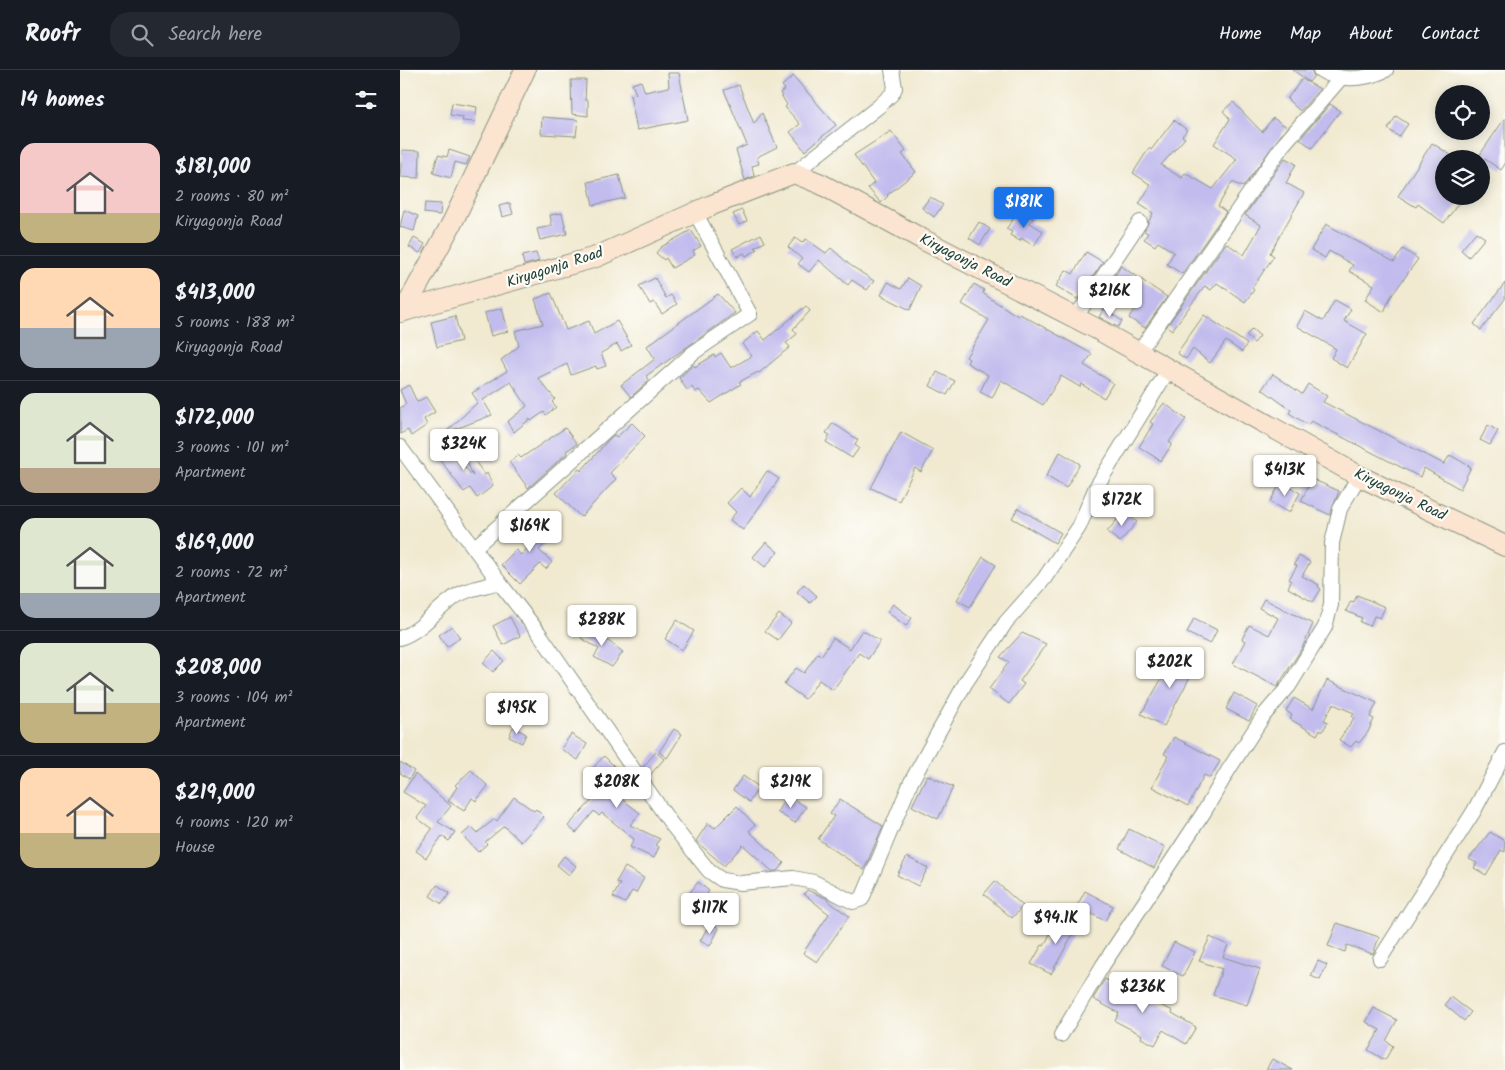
<!DOCTYPE html>
<html lang="en">
<head>
<meta charset="utf-8">
<style>
	:root { --surface:#171b24; --page:#242831; --text:#f1f3f6; --muted:#9ea1a6; --line:#363941; --accent:#1a73e8 }
	body { margin:0; font-family:Kalam,sans-serif; background:var(--page); color:var(--text); height:100vh; display:flex; flex-direction:column; font-size:19px; white-space:nowrap }
	* { box-sizing:border-box; margin:0 }
	p { font-size:16px; color:var(--muted) }
	.icon { flex:none; width:28px; height:28px; fill:none; stroke:currentColor; stroke-width:2; stroke-linecap:round; stroke-linejoin:round }
	.map { position:relative; flex:1; overflow:hidden }
	.panel { display:flex; flex-direction:column; background:var(--surface); width:400px }
	.panel>* { flex:none }
	.controls { position:absolute; left:1035px; top:15px; display:grid; gap:10px }
	.controls a { display:grid; place-items:center; width:55px; height:55px; border-radius:50%; background:var(--surface); box-shadow:0 2px 12px #0003; font-size:25px }
	.price { position:absolute; translate:-50% -42px; padding:0 11px; border-radius:5px; background:#fff; color:#222; font-size:16px; line-height:32px; filter:drop-shadow(0 1px 2px #0008) }
	.price::after { content:''; position:absolute; left:50%; top:30px; width:15px; height:11px; margin-left:-8px; background:inherit; clip-path:polygon(0 0,100% 0,50% 100%) }
	.price.selected { background:var(--accent); color:#fff }
	ul { padding:0; list-style:none }
	li { display:flex; align-items:center; gap:15px; height:125px; padding:0 20px }
	li+li { border-top:1px solid var(--line) }
	li span { display:grid; place-items:center; flex:none; width:140px; height:100px; border-radius:15px; color:#555 }
	li>.icon { margin-inline-start:auto }
	span .icon { width:60px; height:60px; fill:#fffc; stroke-width:1 }
	li b { font-size:21px }
	h2 { display:flex; justify-content:space-between; align-items:center; height:60px; padding:0 20px; font-size:21px }
	header { display:flex; align-items:center; gap:30px; box-sizing:border-box; height:70px; padding:0 25px; background:var(--surface); border-bottom:1px solid var(--line) }
	header strong { font-size:24px }
	nav { display:flex; gap:28px; margin-inline-start:auto; font-size:18px }
	.search { width:350px; height:45px; background:var(--page); display:flex; align-items:center; gap:12px; box-sizing:border-box; padding:0 18px; border-radius:20px; color:var(--muted); font-size:19px }
	main { display:flex; flex:1; min-height:0 }
	.map>svg:first-child { display:block }
</style>
</head>
<body>
<header>
<strong>Roofr</strong>
<div class="search"><svg class="icon" aria-label="search" viewBox="0 0 24 24"><circle cx="10" cy="10" r="6"/><path d="M15 15l6 6"/></svg>Search here</div>
<nav><a>Home</a><a>Map</a><a>About</a><a>Contact</a></nav>
</header>
<main>
<section class="panel">
<h2>14 homes<svg class="icon" aria-label="filters" viewBox="0 0 24 24"><path d="M4 7h16M4 17h16"/><circle cx="9" cy="7" r="2"/><circle cx="15" cy="17" r="2"/></svg></h2>
<ul>
<li><span style="background:linear-gradient(#f6c9c9 70%,#c2b280 0)"><svg class="icon" aria-label="home" viewBox="0 0 24 24"><path d="M3 11l9-7 9 7M6 9v11h12V9"/></svg></span><div><b>$181,000</b><p>2 rooms · 80 m²</p><p>Kiryagonja Road</p></div></li>
<li><span style="background:linear-gradient(#ffd9b3 60%,#9aa5b1 0)"><svg class="icon" aria-label="home" viewBox="0 0 24 24"><path d="M3 11l9-7 9 7M6 9v11h12V9"/></svg></span><div><b>$413,000</b><p>5 rooms · 188 m²</p><p>Kiryagonja Road</p></div></li>
<li><span style="background:linear-gradient(#dfe7d0 75%,#b9a48a 0)"><svg class="icon" aria-label="home" viewBox="0 0 24 24"><path d="M3 11l9-7 9 7M6 9v11h12V9"/></svg></span><div><b>$172,000</b><p>3 rooms · 101 m²</p><p>Apartment</p></div></li>
<li><span style="background:linear-gradient(#dfe7d0 75%,#9aa5b1 0)"><svg class="icon" aria-label="home" viewBox="0 0 24 24"><path d="M3 11l9-7 9 7M6 9v11h12V9"/></svg></span><div><b>$169,000</b><p>2 rooms · 72 m²</p><p>Apartment</p></div></li>
<li><span style="background:linear-gradient(#dfe7d0 60%,#c2b280 0)"><svg class="icon" aria-label="home" viewBox="0 0 24 24"><path d="M3 11l9-7 9 7M6 9v11h12V9"/></svg></span><div><b>$208,000</b><p>3 rooms · 104 m²</p><p>Apartment</p></div></li>
<li><span style="background:linear-gradient(#ffd9b3 65%,#c2b280 0)"><svg class="icon" aria-label="home" viewBox="0 0 24 24"><path d="M3 11l9-7 9 7M6 9v11h12V9"/></svg></span><div><b>$219,000</b><p>4 rooms · 120 m²</p><p>House</p></div></li>
</ul>
</section>
<div class="map">
<svg width="1105" height="1000" viewBox="0 0 1105 1000">
	<rect width="100%" height="100%" fill="#fdfcf7"/>
	<filter id="ink" filterUnits="userSpaceOnUse"><feTurbulence type="fractalNoise" baseFrequency=".02" numOctaves="2"/><feDisplacementMap in="SourceGraphic" scale="10" xChannelSelector="R" yChannelSelector="G"/><feConvolveMatrix kernelMatrix="1 2 1 2 8 2 1 2 1" color-interpolation-filters="sRGB"/></filter>
	<filter id="wash" filterUnits="userSpaceOnUse"><feTurbulence type="fractalNoise" baseFrequency=".0096" numOctaves="4" result="noise"/><feDisplacementMap in="SourceGraphic" scale="20" xChannelSelector="R" yChannelSelector="G"/><feGaussianBlur stdDeviation="1.12" result="paint"/><feColorMatrix in="noise" values="0 0 0 0 0 0 0 0 0 0 0 0 0 0 0 0 0 1.4 0 .05"/><feComposite in="paint" operator="in"/></filter>
	<g filter="url(#wash)">
		<rect width="100%" height="100%" fill="#f1ead1"/>
		<g id="blocks">
			<g fill="#c2bcee">
				<path d="M893 0H911L914 6 909 12Z"/>
				<path d="M268 3H279L288 50 237 60 230 25 236 24 232 14 241 11 245 22 269 17Z"/>
				<path d="M393 6 436 55 405 81 390 62 400 54 385 37 387 35 380 23 385 19 382 16Z"/>
				<path d="M902 9 920 19 900 41 887 29Z"/>
				<path d="M171 10H186L185 30H188V46L172 44Z"/>
				<path d="M339 15 354 54 362 43 377 77 357 87 359 94 352 96 354 106 345 110 336 80 347 75 324 20Z"/>
				<path d="M833 32 862 62 873 48 887 57 843 117 832 112 818 136 826 142 782 204 767 194 774 182 758 172 755 176 744 169 748 163 744 161 753 143 739 134 751 115 733 103 749 78 751 80 774 50 787 60 782 66 785 68 761 95 782 108 785 103 813 119 837 89 814 74 830 49 823 41Z"/>
				<path d="M52 33 77 37 75 52 62 51 63 47 50 45Z"/>
				<path d="M930 34 940 41 912 78 900 69Z"/>
				<path d="M996 46 1008 54 999 67 988 59Z"/>
				<path d="M142 47 178 50 176 66 141 64Z"/>
				<path d="M1105 48V94L1101 100 1085 89H1077Z"/>
				<path d="M491 61 506 81 502 84 516 102 487 125 488 126 481 133 468 118 474 113 454 85Z"/>
				<path d="M1032 73 1057 89H1044V126H1064L1044 153 1018 134 1016 137 998 126Z"/>
				<path d="M2 80 20 81 19 108 0 107Z"/>
				<path d="M49 80 70 87 66 95 55 92 51 108 33 103 38 85 47 87Z"/>
				<path d="M885 88 896 94 886 113 904 123 870 183 874 186 852 218 854 220 845 232 817 213 811 220 805 216 772 260 767 256 826 173 844 185 861 155 845 145Z"/>
				<path d="M219 105 225 128 193 135 188 112Z"/>
				<path d="M530 127 543 135 534 147 522 138Z"/>
				<path d="M25 133 41 134 40 145 24 143Z"/>
				<path d="M110 133 113 144 102 147 99 136Z"/>
				<path d="M4 140 18 146 14 161 0 157Z"/>
				<path d="M342 140 347 151 339 155 333 144Z"/>
				<path d="M620 140 633 148 630 153 643 161 634 176 621 168 620 171 610 165 612 162 606 159Z"/>
				<path d="M162 143 167 164 140 170 137 159 152 156 150 145Z"/>
				<path d="M579 152 590 159 580 175 569 168Z"/>
				<path d="M926 154 994 192 1003 179 1018 189 990 228 984 242 965 230 974 215 949 201 953 195 929 181 925 188 911 180Z"/>
				<path d="M291 160 301 176 293 181 295 185 272 198 266 188 264 190 256 183 261 177Z"/>
				<path d="M1076 162 1085 168 1069 187 1061 180Z"/>
				<path d="M361 164 365 172 355 177 357 180 346 186 344 183 337 187 332 179Z"/>
				<path d="M14 168 25 174 20 183 9 177Z"/>
				<path d="M395 168 402 173 406 169 426 183 431 178 450 195 474 211 467 220 452 210 448 215 419 190 409 202 398 194 402 189 388 177Z"/>
				<path d="M686 182 703 192 677 229 656 216 666 200 673 204Z"/>
				<path d="M136 183 139 191 124 195 122 186Z"/>
				<path d="M721 196 767 227 745 258 729 248 742 229 720 216 719 218 710 213Z"/>
				<path d="M255 208 266 228 271 225 277 234 262 244 254 232 250 234 239 216Z"/>
				<path d="M508 208 521 216 510 240 481 225 488 212 501 219Z"/>
				<path d="M1105 213V229L1081 260 1074 254Z"/>
				<path d="M574 214 584 220 583 223 591 229 618 246 620 244 692 284 684 295 713 313 704 328 681 314 680 317 661 306 643 335 601 310 592 328 580 322 588 305 567 293 569 289 566 287 589 250 562 234Z"/>
				<path d="M151 223 166 260 189 251 194 264 217 251 231 275 221 281 217 274 201 283 206 296 197 299 196 296 171 305 167 294 138 308 155 329 152 332 156 337 146 345 144 342 131 351 130 349 114 362 107 352 127 336 111 312 83 330 92 345 45 363 78 332 72 323 107 301 101 290 119 276 115 261 143 254 135 229Z"/>
				<path d="M318 224 335 243 246 306 249 310 231 327 221 315 255 289 247 276Z"/>
				<path d="M935 230 951 239 944 251 967 264 947 298 931 288 936 279 897 256 905 241 923 251Z"/>
				<path d="M406 236 410 241 393 259 397 264 386 273 390 277 359 303 358 302 339 312 341 314 311 333 299 320 295 322 292 317 287 320 279 308 293 295 295 297 314 285 315 287 321 283 331 298 352 286 342 274 358 261 365 270Z"/>
				<path d="M102 238 108 261 91 266 85 243Z"/>
				<path d="M704 239 722 251 718 257 699 247Z"/>
				<path d="M804 245 847 274 842 282 826 271 810 293 793 279 786 289 777 283Z"/>
				<path d="M55 246 61 271 37 277 31 252Z"/>
				<path d="M852 259 860 266 854 273 846 266Z"/>
				<path d="M537 302 555 311 547 325 530 316Z"/>
				<path d="M873 304 902 324 908 314 927 326 923 332 1044 394 1050 385 1071 397 1060 419 1024 398 1020 407 911 351 908 355 889 343 891 340 862 319Z"/>
				<path d="M9 315 17 332 26 327 35 342 24 349 27 355 11 366 8 360 0 364V338L6 334 0 320Z"/>
				<path d="M764 333 786 349 769 372 772 374 761 391 739 377 753 354 750 352Z"/>
				<path d="M232 353 245 366 210 403 216 409 181 447 156 423 179 399 181 401 211 367 214 365 217 367Z"/>
				<path d="M433 353 458 370 455 375 459 378 452 388 426 372 430 365 426 363Z"/>
				<path d="M1088 355 1098 361 1090 375 1080 370Z"/>
				<path d="M165 358 177 374 166 381 167 383 128 418 109 392 118 385 121 388Z"/>
				<path d="M501 362 533 380 521 402 515 398 499 431 471 418Z"/>
				<path d="M42 372 73 406 62 379 65 377 85 405 87 403 93 416 77 428 70 418 64 422 33 380Z"/>
				<path d="M660 382 680 394 666 418 646 406Z"/>
				<path d="M367 401 379 409 343 460 330 450 336 442 327 433 341 418 350 427Z"/>
				<path d="M912 409 939 421 930 445 901 431Z"/>
				<path d="M881 412 900 423 889 443 870 432Z"/>
				<path d="M618 438 661 463 655 473 612 448Z"/>
				<path d="M724 441 737 452 720 472 707 462Z"/>
				<path d="M142 448 152 457 149 461 153 465 139 480 152 492 146 499 140 494 120 514 101 495 116 480 121 485 134 471 124 462 137 449 139 452Z"/>
				<path d="M366 472 378 482 365 497 353 487Z"/>
				<path d="M899 486 910 492 902 506 919 515 918 517 921 519 913 532 888 518 891 511 889 509 897 496 894 494Z"/>
				<path d="M583 487 596 495 570 537 557 530Z"/>
				<path d="M404 514 417 526 410 533 397 522Z"/>
				<path d="M957 525 985 537 980 548 974 546 970 556 960 552 962 548 946 541 951 531 954 532Z"/>
				<path d="M864 529 913 554 902 578 877 617 833 594 845 571 842 569 849 555 869 565 878 548 859 538Z"/>
				<path d="M493 534 512 548 506 556 487 542Z"/>
				<path d="M379 544 391 553 378 570 365 561Z"/>
				<path d="M110 547 120 566 103 575 93 556Z"/>
				<path d="M794 548 817 560 810 574 787 563Z"/>
				<path d="M277 550 294 561 282 580 265 569Z"/>
				<path d="M52 556 60 568 47 577 39 565Z"/>
				<path d="M188 556 223 582 212 597 194 587 199 579 181 568Z"/>
				<path d="M462 560 480 571 468 589 459 583 433 620 419 610 405 629 384 614 396 598 404 603 418 583 421 586 433 568 450 579Z"/>
				<path d="M622 563 646 574 620 611 624 614 609 634 589 619 609 592 600 587Z"/>
				<path d="M94 581 104 591 93 602 83 593Z"/>
				<path d="M778 581 798 592 764 656 741 644Z"/>
				<path d="M927 610 977 633 970 647 974 649 968 662 959 673 956 671 951 677 939 670 954 648 952 647 954 643 933 634 924 650 928 652 922 662 920 660 917 665 890 649 892 645 886 641 894 628 913 639Z"/>
				<path d="M834 623 857 636 849 651 826 639Z"/>
				<path d="M113 657 126 664 122 673 109 667Z"/>
				<path d="M274 659 282 664 267 688 259 682Z"/>
				<path d="M171 664 187 674 178 690 161 679Z"/>
				<path d="M774 667 820 691 810 708 804 705 788 736 752 717 768 686 764 684Z"/>
				<path d="M256 682 264 689 250 705 243 697Z"/>
				<path d="M204 686 231 713 218 726 240 743 230 755 260 769 255 775 259 777 254 788 230 777 234 769 202 743 199 746 194 741 176 763 168 756 209 712 193 698Z"/>
				<path d="M0 692 14 701 9 709 0 703Z"/>
				<path d="M71 700 88 716 76 731 72 728 64 741 48 731 57 717 55 715Z"/>
				<path d="M15 704 51 736 38 752 55 762 49 771 42 766 26 788 16 781 32 759 17 748 26 736 3 722Z"/>
				<path d="M527 705 553 717 538 749 512 736Z"/>
				<path d="M343 706 359 717 349 732 333 720Z"/>
				<path d="M387 725 406 737 395 753 377 742Z"/>
				<path d="M114 727 134 741 136 739 144 747 121 772 104 756 85 772 87 774 78 782 62 765 71 757 77 763 95 749 97 751Z"/>
				<path d="M440 729 483 756 464 800 418 769 434 746 430 744Z"/>
				<path d="M337 736 355 755 349 761 384 793 377 801H372L343 775 324 796 296 771 308 753 315 758Z"/>
				<path d="M729 759 765 777 754 798 719 779Z"/>
				<path d="M1090 762 1105 771V782L1101 780 1086 805 1074 798 1077 793 1069 789Z"/>
				<path d="M164 786 176 796 169 805 157 795Z"/>
				<path d="M507 787 528 798 518 816 497 805Z"/>
				<path d="M225 797 244 808 236 823 232 821 225 833 213 827 220 814 216 812Z"/>
				<path d="M595 811 623 836 612 848 584 824Z"/>
				<path d="M298 812 309 821 307 824 322 838 316 844 301 831 297 837 286 828Z"/>
				<path d="M37 815 50 823 42 834 30 826Z"/>
				<path d="M407 820 428 829V831L449 846 417 892 403 883 429 844 404 824Z"/>
				<path d="M685 821 713 836 705 851 677 836Z"/>
				<path d="M666 843 680 851 651 904 631 894 642 875 644 876 651 862 655 864Z"/>
				<path d="M310 853 319 858 310 876 300 871Z"/>
				<path d="M937 853 979 867 973 884 947 875 945 882 928 876Z"/>
				<path d="M810 867 828 875 823 887 860 899 847 935 813 925 822 899 799 891Z"/>
				<path d="M774 872 795 882 783 906 762 896Z"/>
				<path d="M918 891 927 895 920 910 911 906Z"/>
				<path d="M705 909 729 923 731 921 773 941 772 943 796 957 786 974 763 960 755 975 741 968 742 965 715 951 719 943 693 929Z"/>
				<path d="M1051 927 1071 942 1064 951 1045 935Z"/>
				<path d="M974 938 997 950 986 971 993 976 985 990 968 980 980 960 966 952Z"/>
				<path d="M872 989 893 1000H866Z"/>
			</g>
		</g>
	</g>
	<g filter="url(#ink)">
		<use href="#blocks" fill-opacity="0" stroke="#889482" stroke-width="1"/>
		<g fill="none" stroke-linecap="round" stroke-linejoin="round">
			<defs>
				<g id="street">
					<path d="M920 0C939 12 965 10 986 0"/>
					<path d="M394 103 478 37 492 24 495 18 492 0"/>
					<path d="M675 248 740 152"/>
					<path d="M738 283 883 75 941 8"/>
					<path d="M0 377 99 512 139 563 272 755 309 801 322 810 341 813 393 808 414 812 453 832 462 829 511 712 566 612 606 552 644 509 679 457 695 419 769 299"/>
					<path d="M74 478 293 283 350 244 295 142"/>
					<path d="M0 568C22 560 33 543 51 530 63 519 84 517 99 512"/>
					<path d="M980 889 1074 741 1105 682"/>
					<path d="M661 965 703 895 804 742 829 699 864 645 889 616 925 557 931 535 932 473 940 439 959 406"/>
				</g>
				<g id="secondary">
					<path d="M4 241 53 151 125 0"/>
					<path d="M0 242 196 187 312 135 394 103 421 114 522 169 695 258 959 406 1105 476"/>
				</g>
			</defs>
			<use href="#street" stroke="#889482" stroke-width="16"/>
			<use href="#secondary" stroke="#889482" stroke-width="22"/>
			<use href="#street" stroke="#fff" stroke-width="14"/>
			<use href="#secondary" stroke="#fce5d0" stroke-width="20"/>
		</g>
	</g>
	<g text-anchor="middle" dominant-baseline="central" stroke-width="4.5" stroke-linejoin="round" paint-order="stroke">
		<g font-size="15" fill="#1f3d34" stroke="#fdfcf7">
			<text transform="translate(565 191) rotate(27)">Kiryagonja Road</text>
			<text transform="translate(155 198) rotate(-18)">Kiryagonja Road</text>
			<text transform="translate(1000 425) rotate(26)">Kiryagonja Road</text>
		</g>
	</g>
</svg>
<div class="controls">
<a><svg class="icon" aria-label="locate" viewBox="0 0 24 24"><circle cx="12" cy="12" r="6"/><path d="M12 2v4M12 18v4M2 12h4M18 12h4"/></svg></a>
<a><svg class="icon" aria-label="layers" viewBox="0 0 24 24"><path d="M12 4l9 5-9 5-9-5zM3 14l9 5 9-5"/></svg></a>
</div>
<b class="price selected" style="left:624px;top:159px">$181K</b>
<b class="price" style="left:710px;top:248px">$216K</b>
<b class="price" style="left:64px;top:401px">$324K</b>
<b class="price" style="left:885px;top:427px">$413K</b>
<b class="price" style="left:722px;top:457px">$172K</b>
<b class="price" style="left:130px;top:483px">$169K</b>
<b class="price" style="left:202px;top:577px">$288K</b>
<b class="price" style="left:770px;top:619px">$202K</b>
<b class="price" style="left:117px;top:665px">$195K</b>
<b class="price" style="left:217px;top:739px">$208K</b>
<b class="price" style="left:391px;top:739px">$219K</b>
<b class="price" style="left:310px;top:865px">$117K</b>
<b class="price" style="left:656px;top:875px">$94.1K</b>
<b class="price" style="left:743px;top:944px">$236K</b>
</div>
</main>
</body>
</html>
